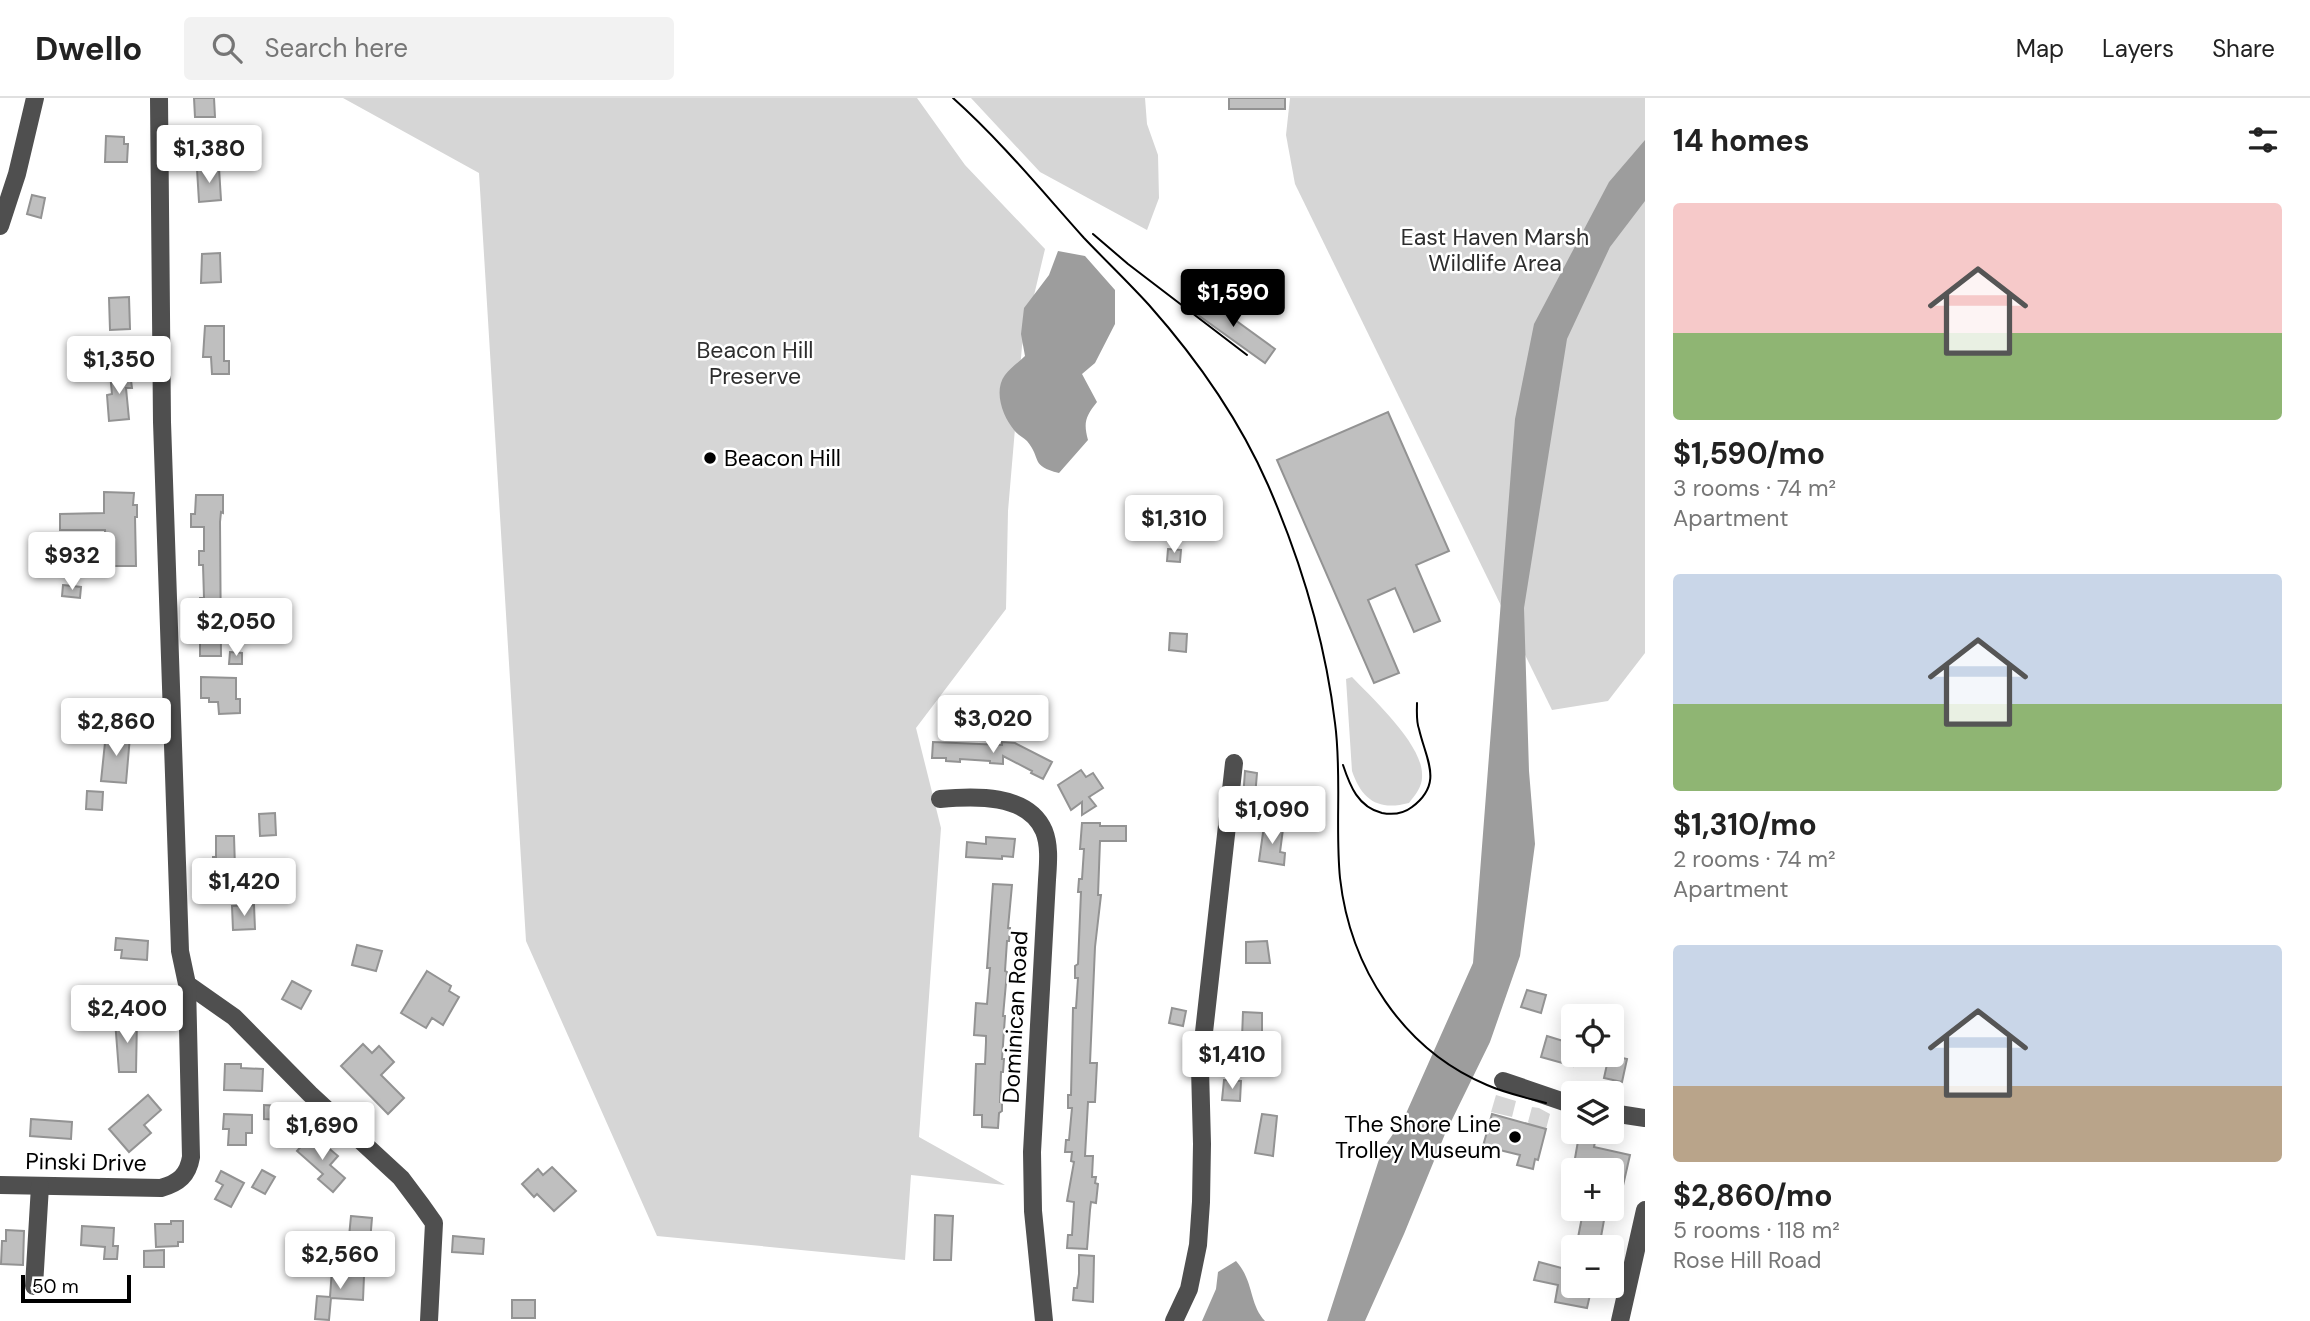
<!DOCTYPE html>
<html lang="en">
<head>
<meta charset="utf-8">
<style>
	:root { --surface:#fff; --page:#f2f2f2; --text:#222; --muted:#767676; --line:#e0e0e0; --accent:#000 }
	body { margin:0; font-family:"DM Sans",sans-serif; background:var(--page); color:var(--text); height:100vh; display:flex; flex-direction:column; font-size:26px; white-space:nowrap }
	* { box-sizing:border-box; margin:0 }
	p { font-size:23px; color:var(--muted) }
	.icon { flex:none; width:38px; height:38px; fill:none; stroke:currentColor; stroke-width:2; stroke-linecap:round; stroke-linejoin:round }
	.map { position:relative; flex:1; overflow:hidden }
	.sheet { display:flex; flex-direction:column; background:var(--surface); width:665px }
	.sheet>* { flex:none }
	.fabs { position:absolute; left:1561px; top:906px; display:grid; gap:14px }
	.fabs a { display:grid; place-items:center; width:63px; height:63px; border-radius:7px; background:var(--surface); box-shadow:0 4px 18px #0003; font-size:35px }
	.scale { position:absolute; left:21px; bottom:18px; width:110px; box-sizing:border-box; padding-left:7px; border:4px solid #000; border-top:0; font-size:19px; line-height:24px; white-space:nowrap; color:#000; -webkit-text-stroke:5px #fff; paint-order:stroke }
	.price { position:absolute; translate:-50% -60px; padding:0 16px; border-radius:7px; background:#fff; color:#222; font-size:23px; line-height:46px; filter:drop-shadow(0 2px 4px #0008) }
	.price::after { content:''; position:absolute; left:50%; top:42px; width:21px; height:16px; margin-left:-10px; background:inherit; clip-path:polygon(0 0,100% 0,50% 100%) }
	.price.selected { background:var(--accent); color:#fff }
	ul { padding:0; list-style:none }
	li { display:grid; align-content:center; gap:14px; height:371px; padding:0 28px }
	li span { display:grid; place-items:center; height:217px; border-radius:7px; color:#555 }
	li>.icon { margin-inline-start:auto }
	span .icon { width:126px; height:126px; fill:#fffc; stroke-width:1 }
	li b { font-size:30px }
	h2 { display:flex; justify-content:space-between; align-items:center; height:84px; padding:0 28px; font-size:30px }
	header { display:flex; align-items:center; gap:42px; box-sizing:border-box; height:98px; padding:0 35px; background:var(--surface); border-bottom:2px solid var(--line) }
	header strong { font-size:33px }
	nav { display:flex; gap:38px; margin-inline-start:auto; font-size:24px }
	.search { width:490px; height:63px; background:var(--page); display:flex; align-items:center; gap:18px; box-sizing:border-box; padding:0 24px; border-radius:7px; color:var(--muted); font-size:26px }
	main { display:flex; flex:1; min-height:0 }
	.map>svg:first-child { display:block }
</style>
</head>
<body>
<header>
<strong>Dwello</strong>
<div class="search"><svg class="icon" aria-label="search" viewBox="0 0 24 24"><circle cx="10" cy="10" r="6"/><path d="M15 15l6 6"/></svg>Search here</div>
<nav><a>Map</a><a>Layers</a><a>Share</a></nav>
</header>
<main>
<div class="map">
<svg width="1645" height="1223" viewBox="0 0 1645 1223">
	<rect width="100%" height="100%" fill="#fff"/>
	<g fill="#d6d6d6">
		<path d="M343 0H917L965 67 1045 151 1022 248 1008 413 1006 511 916 630 941 730 919 1039 1005 1087 911 1077 905 1162 657 1138 526 843 479 75Z"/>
		<path d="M971 0H1145L1147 26 1158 57 1159 100 1147 132 1040 74Z"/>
		<path d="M1290 0H1645V555L1608 603 1552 612 1295 86 1286 37Z"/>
		<path d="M1352 579C1372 600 1422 646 1422 676 1423 688 1416 696 1409 705 1378 713 1362 702 1352 673L1346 581Z"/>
		<path d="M1496 997 1516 1003 1512 1019 1491 1014Z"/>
		<path d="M1532 1009 1539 1010 1550 1016 1546 1031 1530 1027 1528 1024Z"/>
	</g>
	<g fill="#9d9d9d">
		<path d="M1645 42V103L1610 149 1567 241 1524 510 1529 673 1535 746 1520 858 1490 944 1445 1036 1404 1136 1365 1223H1327L1382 1052 1404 1020 1473 865 1515 321 1534 226 1609 84Z"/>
		<path d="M1058 153 1085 158 1115 192V226L1095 265 1082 276 1097 304C1086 318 1083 324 1088 342L1059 375C1030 368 1042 361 1027 343 1023 339 1018 337 1014 332 1003 319 993 293 1005 277 1010 270 1019 264 1025 258L1021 236 1024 210 1049 177Z"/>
		<path d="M1236 1163C1254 1183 1249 1206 1265 1223H1202L1216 1191 1218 1174Z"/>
	</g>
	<g fill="#bfbfbf" stroke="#939393" stroke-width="2">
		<path d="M194 0H214L215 19H195Z"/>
		<rect x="1229" y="0" width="56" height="11"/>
		<path d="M106 38 124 39V46H128L127 64H105Z"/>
		<path d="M219 70 221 102 199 104 197 71Z"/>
		<path d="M32 97 45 100 41 120 27 116Z"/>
		<path d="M220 155 221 184 201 185 202 156Z"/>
		<path d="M1202 198 1275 251 1265 265 1191 212Z"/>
		<path d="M129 199 130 231 110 232 109 200Z"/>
		<path d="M205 228H224V263H229V276H212L211 259H203Z"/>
		<path d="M130 274 132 290H126L129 321 109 323 107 297 112 296 110 275Z"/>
		<path d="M1388 314 1449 453 1416 467 1440 523 1414 534 1395 490 1368 502 1399 575 1374 585 1277 362Z"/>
		<path d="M104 394 134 395 133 407H137V419H135L136 468H112L111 446H105V432H60V416L104 415Z"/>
		<path d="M196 397H223V415L221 414 220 424 221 558H200V545H204V513H200V500H204L203 467H199V453H204V429H191V416H195Z"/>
		<path d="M1168 451 1181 452 1180 464 1167 463Z"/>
		<path d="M63 487 81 489 80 500 62 498Z"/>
		<path d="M1170 535 1187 536 1186 554 1169 552Z"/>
		<path d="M230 554 242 555V566H229Z"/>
		<path d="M201 579 236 580V601H240V615L219 616 218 604H209V600H201Z"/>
		<path d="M957 607 973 608 972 621 956 620Z"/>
		<path d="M106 635 130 638 126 685 101 683Z"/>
		<path d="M933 644 1002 647V644L1015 645 1052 664 1043 681 1031 675 1032 673 1003 658V666L990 665V663L960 661V664L946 663V660H932Z"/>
		<path d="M1081 672 1086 679 1093 675 1103 690 1089 699 1096 708 1082 717V704L1071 712 1058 687Z"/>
		<path d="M1245 673 1257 675 1255 699 1261 700 1259 717 1242 715Z"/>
		<path d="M87 693 103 694 102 712 86 711Z"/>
		<path d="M275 715 276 737 260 738 259 716Z"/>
		<path d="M1082 725H1100V728H1126V743H1100L1098 797H1101L1095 849 1090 965H1097L1095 1004H1088L1085 1058H1093L1092 1079H1096L1095 1085 1098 1086 1096 1105 1091 1104 1090 1112 1087 1151 1067 1150 1068 1137H1072L1074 1104 1067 1103 1074 1064 1071 1063 1072 1054H1065L1066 1042H1069L1072 1010H1068V997H1071L1073 910H1076L1078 880H1075V868L1078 866 1081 794H1078L1079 781H1082L1084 751H1080Z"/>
		<path d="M1264 728 1283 731 1280 754 1285 755 1284 767 1259 763Z"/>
		<path d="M216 738H234L235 770H213V759H216Z"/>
		<path d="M986 739 1015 741 1013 759 1002 758V761L966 759 967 744 986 746Z"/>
		<path d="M993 786 1012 787 1008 830H1010L1009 843H1007L1005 873 1007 874 1003 918H1005L1002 961H1004L1003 974H1001L1000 1004H1002V1013L999 1015 998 1030 982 1029V1017H974L976 966H985L986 944V938L974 937 976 905 987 906 990 870H987Z"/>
		<path d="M254 807 255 831 233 832 232 808Z"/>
		<path d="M116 840 148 843 147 862 121 860 122 852H115Z"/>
		<path d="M1267 843 1270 865H1246V844Z"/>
		<path d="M357 847 382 853 376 873 352 867Z"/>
		<path d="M427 873 451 888 449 893 459 899 443 927 432 920 426 930 401 915Z"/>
		<path d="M292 883 311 893 301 911 282 901Z"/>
		<path d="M1527 892 1546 897 1541 915 1521 909Z"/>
		<path d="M1172 910 1186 913 1183 928 1169 925Z"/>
		<path d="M1243 914 1262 915V940H1269V953L1249 952 1250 940H1242Z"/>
		<path d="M137 921 136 974H119L115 922Z"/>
		<path d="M1547 938 1573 946V968L1541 959Z"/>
		<path d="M363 946 372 955 379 948 394 964 381 977 404 1000 388 1016 341 968Z"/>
		<path d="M1609 957 1627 961 1622 984 1604 980Z"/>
		<path d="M225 966H241V970L263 971 262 993 224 992Z"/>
		<path d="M1224 982 1241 983 1240 1003 1222 1002Z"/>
		<path d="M148 997 161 1012 144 1027 151 1035 129 1054 109 1031Z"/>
		<path d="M264 1007 282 1008 281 1022 264 1021Z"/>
		<path d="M224 1016 252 1017V1035H246V1047H228L229 1031H223Z"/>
		<path d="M1262 1016 1277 1018 1273 1058 1255 1055Z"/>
		<path d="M1492 1016 1546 1031 1538 1062 1535 1061 1533 1071 1517 1067 1520 1057 1483 1048Z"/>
		<path d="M31 1021 72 1024 71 1041 30 1038Z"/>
		<path d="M312 1036 338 1058 330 1067 345 1080 333 1094 318 1081 323 1076 297 1053Z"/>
		<path d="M1584 1038 1596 1039 1594 1049 1630 1057 1622 1092 1612 1089V1073L1574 1066 1578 1043 1583 1044Z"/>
		<path d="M552 1069 576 1093 554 1113 537 1096 534 1099 522 1086 538 1071 543 1077Z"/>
		<path d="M262 1072 275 1079 265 1096 252 1089Z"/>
		<path d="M221 1073 244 1085 231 1109 215 1101 223 1087 216 1083Z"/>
		<path d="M1590 1111H1606L1599 1150H1576L1582 1119 1588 1120Z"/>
		<path d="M935 1117 953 1118 951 1162H934Z"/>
		<path d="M351 1118 372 1120 370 1144H367L366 1150 348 1149Z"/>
		<path d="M171 1123H183V1144H178V1148L156 1149 155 1126H171Z"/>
		<path d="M82 1128 114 1130 113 1148H118L117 1161H104L105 1149 81 1147Z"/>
		<path d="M6 1132 24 1133 23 1167 1 1166 2 1143H6Z"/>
		<path d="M453 1138 484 1141 483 1156 452 1154Z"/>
		<path d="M164 1152V1169H144V1153Z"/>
		<path d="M1079 1157 1094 1158 1093 1204 1073 1202 1074 1190H1077L1079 1176Z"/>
		<path d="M1539 1164 1573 1173V1188H1592L1587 1210 1555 1204 1558 1187 1534 1182Z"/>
		<path d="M332 1171 353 1173V1178H364L363 1202 331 1200 329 1222 315 1221 317 1198 330 1199Z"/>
		<rect x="512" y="1202" width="23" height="18"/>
	</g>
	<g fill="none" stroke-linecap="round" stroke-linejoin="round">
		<g stroke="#4f4f4f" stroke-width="18">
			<path d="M159 0 162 324 180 853 187 886 234 919 310 996 401 1080 422 1108 434 1125 429 1223"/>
			<path d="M0 128 17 76 35 0"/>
			<path d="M940 701C973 698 1028 695 1044 733 1050 748 1048 766 1047 782L1032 1054 1033 1113 1044 1223"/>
			<path d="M1503 983 1573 1007"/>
			<path d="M1612 1015 1645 1020"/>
			<path d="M0 1087 161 1090C179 1085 188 1077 191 1059L187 886"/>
			<path d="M34 1188 40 1088"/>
			<path d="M1174 1223 1189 1191 1198 1147 1201 1104 1202 1046 1200 970 1234 665"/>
			<path d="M1620 1223 1645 1112"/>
		</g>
		<g stroke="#000" stroke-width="2">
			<path d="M953 0C1001 43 1041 92 1084 140 1105 162 1128 184 1149 207 1196 260 1239 321 1268 387 1301 463 1325 542 1335 625 1342 676 1335 729 1340 780 1350 869 1402 951 1487 987 1505 995 1527 1000 1546 1005"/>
			<path d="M1093 136 1128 166 1247 257"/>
			<path d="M1343 667C1350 688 1358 709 1382 715 1393 717 1403 716 1412 709 1444 685 1426 662 1419 631 1416 623 1417 613 1417 605"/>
		</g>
	</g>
	<g fill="#000" stroke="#fff" stroke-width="2.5">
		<circle cx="710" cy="360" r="7"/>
		<circle cx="1515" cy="1039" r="7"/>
	</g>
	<g text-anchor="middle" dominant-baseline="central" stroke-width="5" stroke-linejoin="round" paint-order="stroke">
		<g font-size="23" fill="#2d2d2d" stroke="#fff">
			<text x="1495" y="139">East Haven Marsh<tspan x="1495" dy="26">Wildlife Area</tspan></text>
			<text x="755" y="252">Beacon Hill<tspan x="755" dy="26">Preserve</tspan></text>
		</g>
		<g font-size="23" fill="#000" stroke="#fff" text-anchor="start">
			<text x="724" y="360">Beacon Hill</text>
			<text x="1501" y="1026" text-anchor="end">The Shore Line<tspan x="1501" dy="26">Trolley Museum</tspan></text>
		</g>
		<g font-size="23" fill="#000" stroke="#fff">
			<text transform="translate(1015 919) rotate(-87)">Dominican Road</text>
			<text transform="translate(86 1064) rotate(1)">Pinski Drive</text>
		</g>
	</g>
</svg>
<div class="fabs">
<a><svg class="icon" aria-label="locate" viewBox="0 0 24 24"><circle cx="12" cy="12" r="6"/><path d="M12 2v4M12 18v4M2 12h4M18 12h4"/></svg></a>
<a><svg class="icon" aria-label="layers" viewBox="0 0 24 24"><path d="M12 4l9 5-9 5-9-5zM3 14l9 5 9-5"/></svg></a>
<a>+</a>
<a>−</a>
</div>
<div class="scale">50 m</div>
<b class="price" style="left:209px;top:87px">$1,380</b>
<b class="price selected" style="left:1233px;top:231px">$1,590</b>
<b class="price" style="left:119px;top:298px">$1,350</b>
<b class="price" style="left:1174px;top:457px">$1,310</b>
<b class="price" style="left:72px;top:494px">$932</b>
<b class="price" style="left:236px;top:560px">$2,050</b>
<b class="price" style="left:993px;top:657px">$3,020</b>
<b class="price" style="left:116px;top:660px">$2,860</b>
<b class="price" style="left:1272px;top:748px">$1,090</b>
<b class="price" style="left:244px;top:820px">$1,420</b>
<b class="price" style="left:127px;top:947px">$2,400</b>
<b class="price" style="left:1232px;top:993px">$1,410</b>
<b class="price" style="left:322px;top:1064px">$1,690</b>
<b class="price" style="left:340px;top:1193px">$2,560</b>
</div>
<section class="sheet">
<h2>14 homes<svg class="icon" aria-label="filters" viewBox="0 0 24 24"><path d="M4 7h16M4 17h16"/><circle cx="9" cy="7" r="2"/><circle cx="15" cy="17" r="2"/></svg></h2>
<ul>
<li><span style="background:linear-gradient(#f6c9c9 60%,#8fb573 0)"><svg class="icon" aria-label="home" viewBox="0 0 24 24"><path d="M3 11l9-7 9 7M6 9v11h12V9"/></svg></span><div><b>$1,590/mo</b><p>3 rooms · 74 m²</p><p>Apartment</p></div></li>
<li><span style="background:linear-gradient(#c9d6e8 60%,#8fb573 0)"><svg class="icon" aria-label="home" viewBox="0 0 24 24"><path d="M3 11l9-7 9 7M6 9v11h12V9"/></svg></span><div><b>$1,310/mo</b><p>2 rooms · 74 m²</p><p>Apartment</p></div></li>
<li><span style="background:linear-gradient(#c9d6e8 65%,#b9a48a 0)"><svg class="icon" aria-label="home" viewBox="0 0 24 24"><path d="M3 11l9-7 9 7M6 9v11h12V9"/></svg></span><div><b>$2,860/mo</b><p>5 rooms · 118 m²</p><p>Rose Hill Road</p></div></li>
</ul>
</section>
</main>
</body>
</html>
